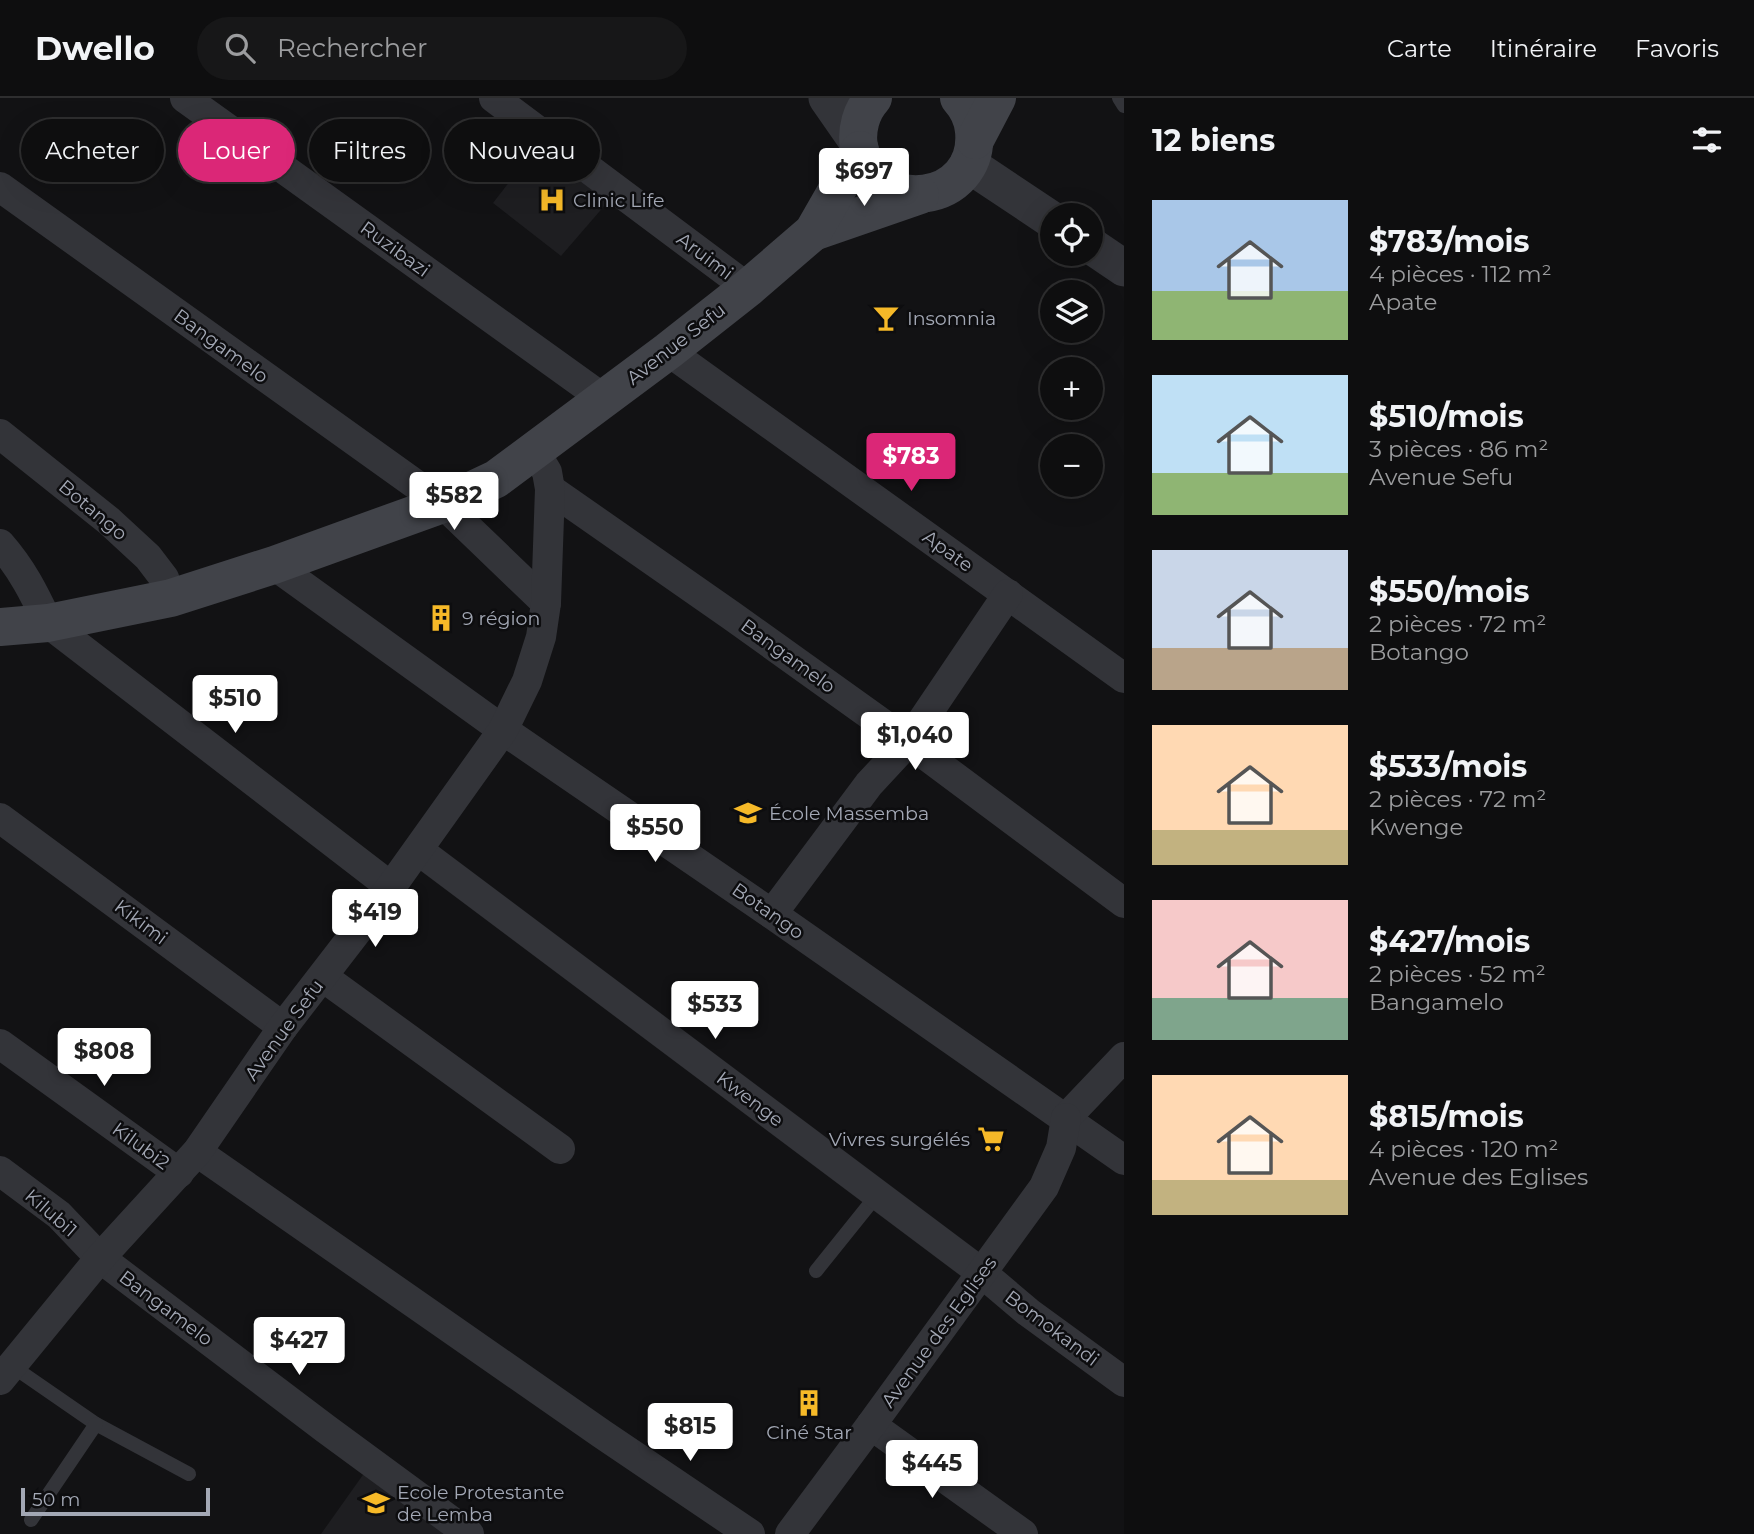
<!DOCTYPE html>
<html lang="fr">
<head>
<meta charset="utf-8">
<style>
	:root { --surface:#0e0e0f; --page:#171718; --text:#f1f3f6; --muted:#9b9c9e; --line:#2e2e2f; --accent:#db2777 }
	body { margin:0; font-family:Montserrat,sans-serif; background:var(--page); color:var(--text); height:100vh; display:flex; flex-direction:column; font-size:26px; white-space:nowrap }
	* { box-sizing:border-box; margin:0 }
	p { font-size:23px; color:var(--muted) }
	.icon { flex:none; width:38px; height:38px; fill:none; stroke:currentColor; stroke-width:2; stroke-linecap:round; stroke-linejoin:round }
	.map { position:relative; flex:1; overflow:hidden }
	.side { display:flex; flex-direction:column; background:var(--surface); width:630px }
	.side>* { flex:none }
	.banner { position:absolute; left:21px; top:21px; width:665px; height:63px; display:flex; gap:14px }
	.buttons { position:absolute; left:1040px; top:105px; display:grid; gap:14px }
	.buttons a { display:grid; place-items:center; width:63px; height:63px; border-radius:50%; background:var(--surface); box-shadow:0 7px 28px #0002,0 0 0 2px var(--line); font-size:35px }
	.scale { position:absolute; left:21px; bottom:18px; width:189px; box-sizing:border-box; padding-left:7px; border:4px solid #a3a8b5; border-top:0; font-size:19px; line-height:24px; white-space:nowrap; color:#a3a8b5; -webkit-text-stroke:5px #0d0d0f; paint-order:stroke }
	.price { position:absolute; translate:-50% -60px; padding:0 16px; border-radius:7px; background:#fff; color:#222; font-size:23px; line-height:46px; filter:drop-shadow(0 2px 4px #0008) }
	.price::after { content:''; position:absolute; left:50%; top:42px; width:21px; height:16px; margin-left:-10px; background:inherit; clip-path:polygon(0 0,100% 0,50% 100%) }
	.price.on { background:var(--accent); color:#fff }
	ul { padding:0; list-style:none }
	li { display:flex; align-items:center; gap:21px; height:175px; padding:0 28px }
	li span { display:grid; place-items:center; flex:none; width:196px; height:140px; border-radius:0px; color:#555 }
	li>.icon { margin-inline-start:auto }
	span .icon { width:84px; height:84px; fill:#fffc; stroke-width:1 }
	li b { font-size:30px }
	h2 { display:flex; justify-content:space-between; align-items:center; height:84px; padding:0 28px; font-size:30px }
	.chip { padding:0 24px; border-radius:32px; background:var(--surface); box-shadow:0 7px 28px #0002,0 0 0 2px var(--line); font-size:24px; line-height:63px }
	.chip.on { background:var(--accent); color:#fff }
	header { display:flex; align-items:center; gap:42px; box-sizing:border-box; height:98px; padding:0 35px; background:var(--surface); border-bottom:2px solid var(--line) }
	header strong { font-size:33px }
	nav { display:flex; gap:38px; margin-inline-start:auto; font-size:24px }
	.search { width:490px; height:63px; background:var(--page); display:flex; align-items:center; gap:18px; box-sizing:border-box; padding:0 24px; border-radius:38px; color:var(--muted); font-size:26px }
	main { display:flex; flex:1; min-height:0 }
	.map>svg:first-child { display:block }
</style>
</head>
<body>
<header>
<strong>Dwello</strong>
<div class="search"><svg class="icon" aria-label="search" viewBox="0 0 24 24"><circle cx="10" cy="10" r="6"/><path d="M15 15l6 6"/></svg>Rechercher</div>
<nav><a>Carte</a><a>Itinéraire</a><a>Favoris</a></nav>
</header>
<main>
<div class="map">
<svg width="1124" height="1436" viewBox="0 0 1124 1436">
	<rect width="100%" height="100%" fill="#121214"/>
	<g fill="#1e1e21">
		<path d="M538 47 612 99 561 158 493 105Z"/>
		<path d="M365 1374 452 1436H321Z"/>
	</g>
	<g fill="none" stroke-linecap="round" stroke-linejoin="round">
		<g stroke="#333439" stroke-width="14">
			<path d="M1119 0 1124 8"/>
			<path d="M816 1173 877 1097"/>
			<path d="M12 1268 96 1326 189 1376"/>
			<path d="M31 1422 96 1326"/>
		</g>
		<g stroke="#333439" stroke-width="30">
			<path d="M185 0 604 301"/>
			<path d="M494 0 748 190"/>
			<path d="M0 89 443 406 546 505"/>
			<path d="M668 253 1124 580"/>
			<path d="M0 336 109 423 148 459 164 480 171 500"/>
			<path d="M550 391 732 518 908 644 1124 805"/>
			<path d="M0 446C22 471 34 495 48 525L391 789"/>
			<path d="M274 467 503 632 772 816 1124 1062"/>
			<path d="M0 720 283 929"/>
			<path d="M418 752 982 1175 1028 1214 1124 1284"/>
			<path d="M772 816 869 686 908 644 1008 496"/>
			<path d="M323 879 560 1051"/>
			<path d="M0 946 179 1075"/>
			<path d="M1066 1020 1124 959"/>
			<path d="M197 1054 602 1336 750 1436"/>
			<path d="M0 1073 59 1117 100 1160 326 1331 469 1436"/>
			<path d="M0 1282 100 1160 197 1054 283 929 391 789 503 632 527 583 541 539 546 505 550 391 547 374 535 354"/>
			<path d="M871 1327 1023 1436"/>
			<path d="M790 1436 871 1327 1044 1089 1061 1050 1066 1020"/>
		</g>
		<g stroke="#333439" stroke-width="37">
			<path d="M827 0 859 46"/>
			<path d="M968 66 1052 122"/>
			<path d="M1090 147 1124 170"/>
		</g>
		<g stroke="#414349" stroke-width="38">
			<path d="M873 0C861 13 856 32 859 50 874 120 981 107 974 33 973 20 968 10 959 0"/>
			<path d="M975 42 997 0"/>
			<path d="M813 134 920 97"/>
			<path d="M0 529 48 525 171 500 274 467 443 406 496 381 668 253 748 190 813 134 860 52"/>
		</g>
	</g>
	<defs>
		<symbol id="hospital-bare" viewBox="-9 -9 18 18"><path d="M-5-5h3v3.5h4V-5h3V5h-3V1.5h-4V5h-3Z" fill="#f6b928" stroke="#0d0d0f" stroke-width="2.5" paint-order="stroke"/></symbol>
		<symbol id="bar-bare" viewBox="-9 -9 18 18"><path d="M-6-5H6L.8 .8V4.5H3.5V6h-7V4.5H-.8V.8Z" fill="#f6b928" stroke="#0d0d0f" stroke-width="2.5" paint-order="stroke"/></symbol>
		<symbol id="building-bare" viewBox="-9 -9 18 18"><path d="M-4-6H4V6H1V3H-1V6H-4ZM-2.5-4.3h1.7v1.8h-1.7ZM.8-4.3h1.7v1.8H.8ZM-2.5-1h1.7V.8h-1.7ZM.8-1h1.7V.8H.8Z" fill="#f6b928" stroke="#0d0d0f" stroke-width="2.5" paint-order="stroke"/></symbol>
		<symbol id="school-bare" viewBox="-9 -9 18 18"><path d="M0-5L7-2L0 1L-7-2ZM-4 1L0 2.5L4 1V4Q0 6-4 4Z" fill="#f6b928" stroke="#0d0d0f" stroke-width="2.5" paint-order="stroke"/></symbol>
		<symbol id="supermarket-bare" viewBox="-9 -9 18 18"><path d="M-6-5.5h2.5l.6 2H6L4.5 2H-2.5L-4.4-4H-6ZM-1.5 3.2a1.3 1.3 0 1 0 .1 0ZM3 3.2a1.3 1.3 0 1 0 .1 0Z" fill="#f6b928" stroke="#0d0d0f" stroke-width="2.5" paint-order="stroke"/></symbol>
	</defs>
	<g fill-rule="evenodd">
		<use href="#hospital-bare" x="533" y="83" width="38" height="38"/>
		<use href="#bar-bare" x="867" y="201" width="38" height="38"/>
		<use href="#building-bare" x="422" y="501" width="38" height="38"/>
		<use href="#school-bare" x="729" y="696" width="38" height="38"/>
		<use href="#supermarket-bare" x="972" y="1022" width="38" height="38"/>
		<use href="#building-bare" x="790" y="1286" width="38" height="38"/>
		<use href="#school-bare" x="357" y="1386" width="38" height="38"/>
	</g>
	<g text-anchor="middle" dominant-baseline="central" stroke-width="5" stroke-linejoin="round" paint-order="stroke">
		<g font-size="19" fill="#a3a8b5" stroke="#0d0d0f" text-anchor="start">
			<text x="573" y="102">Clinic Life</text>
			<text x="907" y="220">Insomnia</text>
			<text x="462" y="520">9 région</text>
			<text x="769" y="715">École Massemba</text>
			<text x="970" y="1041" text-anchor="end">Vivres surgélés</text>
			<text x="809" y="1334" text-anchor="middle">Ciné Star</text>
			<text x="397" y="1394">Ecole Protestante<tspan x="397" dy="22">de Lemba</tspan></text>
		</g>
		<g font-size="19" fill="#a3a8b5" stroke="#0d0d0f">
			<text transform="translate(395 151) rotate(36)">Ruzibazi</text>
			<text transform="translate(705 158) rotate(37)">Aruimi</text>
			<text transform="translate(676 246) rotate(-38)">Avenue Sefu</text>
			<text transform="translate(221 248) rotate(36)">Bangamelo</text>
			<text transform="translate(93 412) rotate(40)">Botango</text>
			<text transform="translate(948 453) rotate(36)">Apate</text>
			<text transform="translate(788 558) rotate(36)">Bangamelo</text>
			<text transform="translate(768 813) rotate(35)">Botango</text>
			<text transform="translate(141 824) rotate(37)">Kikimi</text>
			<text transform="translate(284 932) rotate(-54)">Avenue Sefu</text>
			<text transform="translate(750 1001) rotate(37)">Kwenge</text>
			<text transform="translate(141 1048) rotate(36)">Kilubi2</text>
			<text transform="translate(51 1115) rotate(41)">Kilubi1</text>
			<text transform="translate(166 1210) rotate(37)">Bangamelo</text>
			<text transform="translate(1052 1230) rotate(37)">Bomokandi</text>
			<text transform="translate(939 1234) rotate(-54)">Avenue des Eglises</text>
		</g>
	</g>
</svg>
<div class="buttons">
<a><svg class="icon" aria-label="locate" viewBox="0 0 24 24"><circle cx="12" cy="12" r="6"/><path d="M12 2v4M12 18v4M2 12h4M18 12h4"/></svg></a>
<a><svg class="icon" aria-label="layers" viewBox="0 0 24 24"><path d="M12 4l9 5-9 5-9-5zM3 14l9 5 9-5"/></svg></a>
<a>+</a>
<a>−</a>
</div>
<div class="scale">50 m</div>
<b class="price" style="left:864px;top:110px">$697</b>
<b class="price on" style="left:911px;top:395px">$783</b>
<b class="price" style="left:454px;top:434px">$582</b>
<b class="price" style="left:235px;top:637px">$510</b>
<b class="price" style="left:915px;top:674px">$1,040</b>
<b class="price" style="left:655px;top:766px">$550</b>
<b class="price" style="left:375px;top:851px">$419</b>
<b class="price" style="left:715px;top:943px">$533</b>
<b class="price" style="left:104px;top:990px">$808</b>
<b class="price" style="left:299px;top:1279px">$427</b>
<b class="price" style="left:690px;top:1365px">$815</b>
<b class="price" style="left:932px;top:1402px">$445</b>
<div class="banner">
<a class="chip">Acheter</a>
<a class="chip on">Louer</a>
<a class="chip">Filtres</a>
<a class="chip">Nouveau</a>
</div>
</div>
<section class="side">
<h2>12 biens<svg class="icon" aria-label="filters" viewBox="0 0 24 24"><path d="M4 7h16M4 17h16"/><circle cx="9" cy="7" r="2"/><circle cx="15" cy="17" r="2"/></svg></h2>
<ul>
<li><span style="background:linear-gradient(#a9c7e8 65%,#8fb573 0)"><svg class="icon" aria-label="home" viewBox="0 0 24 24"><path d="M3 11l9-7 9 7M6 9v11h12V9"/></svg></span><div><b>$783/mois</b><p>4 pièces · 112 m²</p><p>Apate</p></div></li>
<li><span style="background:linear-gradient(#bfe0f5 70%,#8fb573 0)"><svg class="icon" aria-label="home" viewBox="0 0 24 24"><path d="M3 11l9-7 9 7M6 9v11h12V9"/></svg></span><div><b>$510/mois</b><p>3 pièces · 86 m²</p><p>Avenue Sefu</p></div></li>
<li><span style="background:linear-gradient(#c9d6e8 70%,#b9a48a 0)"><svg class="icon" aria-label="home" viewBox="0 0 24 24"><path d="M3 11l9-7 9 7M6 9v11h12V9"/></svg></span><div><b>$550/mois</b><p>2 pièces · 72 m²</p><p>Botango</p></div></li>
<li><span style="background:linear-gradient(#ffd9b3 75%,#c2b280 0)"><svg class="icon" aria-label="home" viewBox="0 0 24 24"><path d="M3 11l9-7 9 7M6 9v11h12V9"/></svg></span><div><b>$533/mois</b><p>2 pièces · 72 m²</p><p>Kwenge</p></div></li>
<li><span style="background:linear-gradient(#f6c9c9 70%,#7fa58c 0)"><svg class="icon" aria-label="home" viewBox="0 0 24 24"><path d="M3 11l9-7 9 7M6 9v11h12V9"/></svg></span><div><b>$427/mois</b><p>2 pièces · 52 m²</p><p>Bangamelo</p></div></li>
<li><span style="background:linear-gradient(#ffd9b3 75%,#c2b280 0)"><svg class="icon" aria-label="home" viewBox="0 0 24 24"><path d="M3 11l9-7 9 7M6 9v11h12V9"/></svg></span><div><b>$815/mois</b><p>4 pièces · 120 m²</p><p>Avenue des Eglises</p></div></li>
</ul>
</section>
</main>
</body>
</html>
